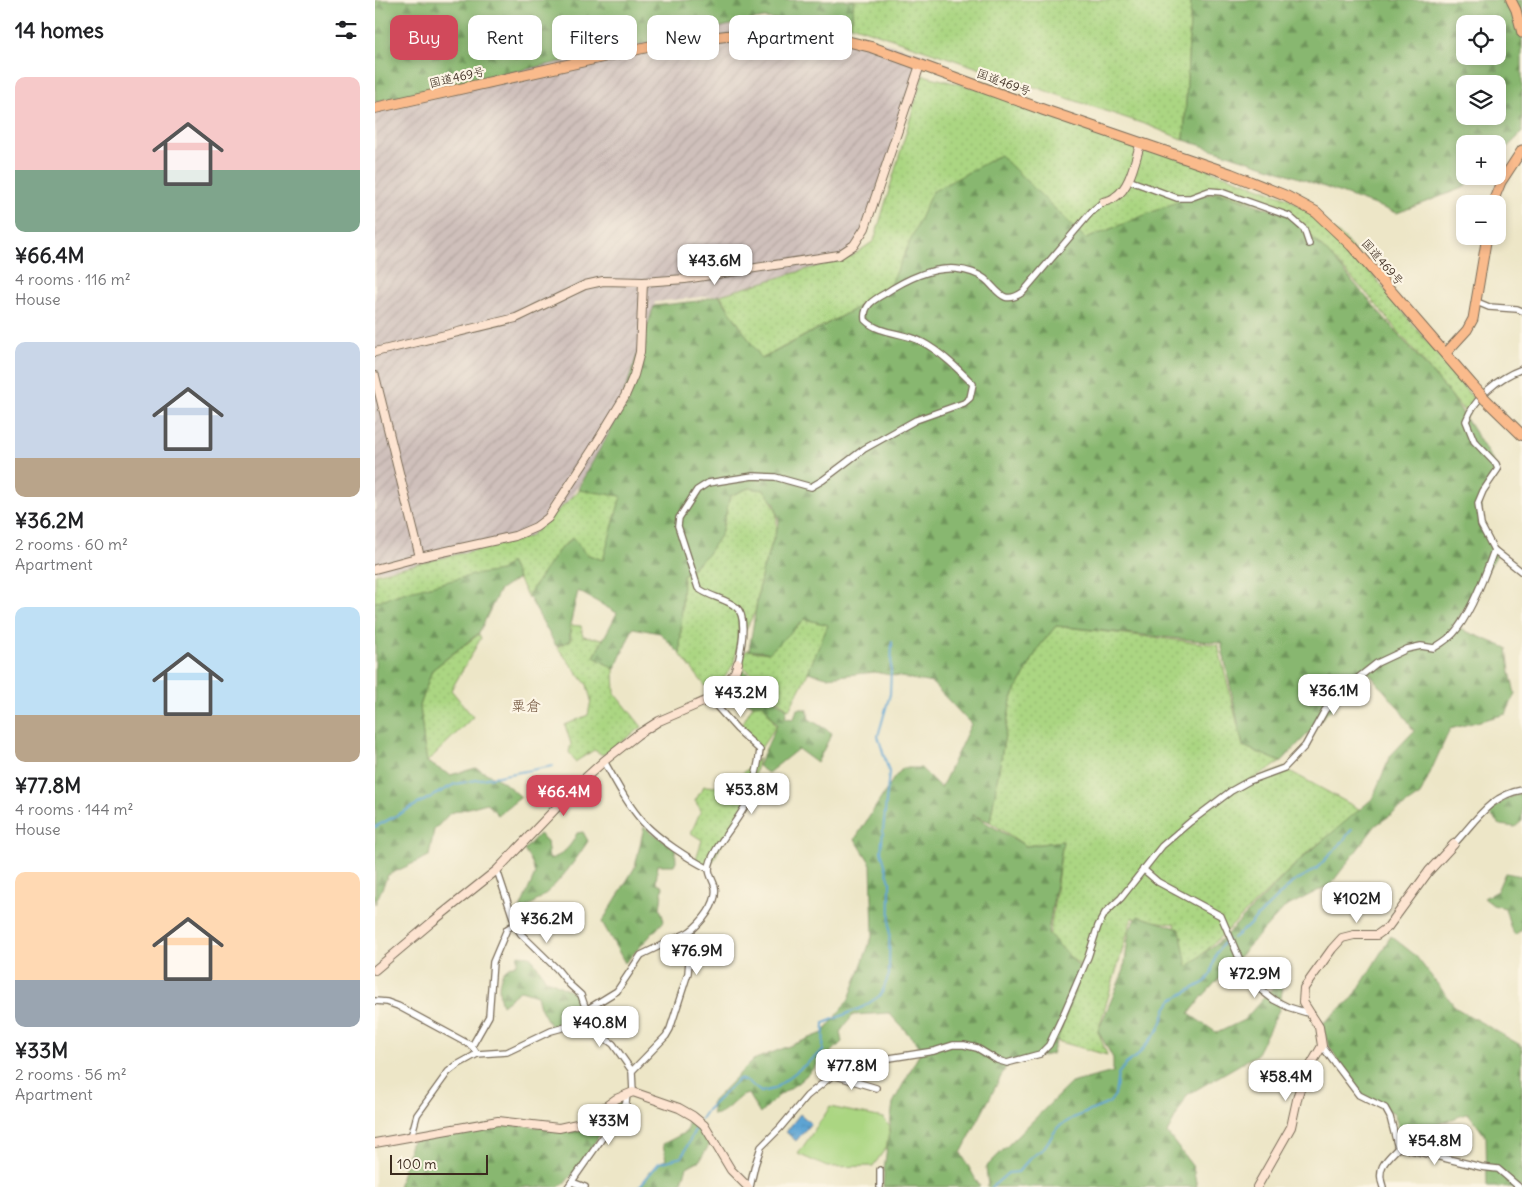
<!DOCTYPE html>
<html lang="en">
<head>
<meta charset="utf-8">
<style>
	:root { --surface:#fff; --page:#f6f6f6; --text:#202124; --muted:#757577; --accent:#d1495b }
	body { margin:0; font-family:Delius,"Klee One",sans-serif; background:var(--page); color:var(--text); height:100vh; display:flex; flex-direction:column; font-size:19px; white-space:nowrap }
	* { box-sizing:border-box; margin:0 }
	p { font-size:16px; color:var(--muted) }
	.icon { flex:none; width:28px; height:28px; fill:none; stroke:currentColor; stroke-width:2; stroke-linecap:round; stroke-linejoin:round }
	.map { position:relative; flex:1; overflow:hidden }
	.details { display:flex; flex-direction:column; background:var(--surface); width:375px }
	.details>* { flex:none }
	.top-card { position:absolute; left:15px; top:15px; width:475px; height:45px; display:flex; gap:10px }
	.controls { position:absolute; left:1081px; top:15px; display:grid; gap:10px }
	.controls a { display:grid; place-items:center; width:50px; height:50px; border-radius:10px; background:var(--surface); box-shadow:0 2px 8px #0003; font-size:25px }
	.scale { position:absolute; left:15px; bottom:12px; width:98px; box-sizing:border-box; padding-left:5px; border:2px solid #3b2a1e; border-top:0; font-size:14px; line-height:18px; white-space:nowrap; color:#3b2a1e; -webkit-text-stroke:4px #fcf5e5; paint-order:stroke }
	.price { position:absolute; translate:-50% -42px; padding:0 11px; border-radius:10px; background:#fff; color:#222; font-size:16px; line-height:32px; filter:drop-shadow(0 1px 2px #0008) }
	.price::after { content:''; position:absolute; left:50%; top:30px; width:15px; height:11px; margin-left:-8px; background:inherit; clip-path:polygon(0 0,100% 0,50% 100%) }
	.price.active { background:var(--accent); color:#fff }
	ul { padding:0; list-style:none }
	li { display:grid; align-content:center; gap:10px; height:265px; padding:0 15px }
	li span { display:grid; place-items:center; height:155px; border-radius:10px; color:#555 }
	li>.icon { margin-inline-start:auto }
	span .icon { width:90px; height:90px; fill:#fffc; stroke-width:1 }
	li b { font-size:21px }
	h2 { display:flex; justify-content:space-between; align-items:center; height:60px; padding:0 15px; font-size:21px }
	.pill { padding:0 18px; border-radius:10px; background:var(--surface); box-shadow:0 2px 8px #0003; font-size:18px; line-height:45px }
	.pill.active { background:var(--accent); color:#fff }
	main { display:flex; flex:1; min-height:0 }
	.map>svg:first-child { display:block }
</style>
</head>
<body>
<main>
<section class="details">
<h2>14 homes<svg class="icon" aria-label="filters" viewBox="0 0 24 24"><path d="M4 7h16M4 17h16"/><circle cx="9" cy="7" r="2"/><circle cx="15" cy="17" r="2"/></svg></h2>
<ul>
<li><span style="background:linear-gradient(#f6c9c9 60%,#7fa58c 0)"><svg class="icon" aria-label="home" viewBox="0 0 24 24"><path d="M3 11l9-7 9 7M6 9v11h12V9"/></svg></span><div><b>¥66.4M</b><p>4 rooms · 116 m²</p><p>House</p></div></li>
<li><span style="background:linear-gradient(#c9d6e8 75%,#b9a48a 0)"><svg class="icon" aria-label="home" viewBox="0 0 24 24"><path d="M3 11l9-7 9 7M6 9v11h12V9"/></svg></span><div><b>¥36.2M</b><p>2 rooms · 60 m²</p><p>Apartment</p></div></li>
<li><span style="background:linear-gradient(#bfe0f5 70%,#b9a48a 0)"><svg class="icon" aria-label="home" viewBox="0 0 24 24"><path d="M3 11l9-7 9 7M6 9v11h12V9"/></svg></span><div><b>¥77.8M</b><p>4 rooms · 144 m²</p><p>House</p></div></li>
<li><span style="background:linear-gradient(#ffd9b3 70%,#9aa5b1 0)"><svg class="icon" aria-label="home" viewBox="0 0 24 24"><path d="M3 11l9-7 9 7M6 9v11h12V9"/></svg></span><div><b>¥33M</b><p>2 rooms · 56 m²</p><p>Apartment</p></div></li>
</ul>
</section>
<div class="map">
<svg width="1147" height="1187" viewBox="0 0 1147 1187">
	<defs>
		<pattern id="industrial-furrows" width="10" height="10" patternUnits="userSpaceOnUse" patternTransform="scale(1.25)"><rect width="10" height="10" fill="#cfc0bb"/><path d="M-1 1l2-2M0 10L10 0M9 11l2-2" fill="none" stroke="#b3a5a0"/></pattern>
		<pattern id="grass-dots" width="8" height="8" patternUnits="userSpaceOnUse" patternTransform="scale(1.25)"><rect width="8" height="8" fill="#abd682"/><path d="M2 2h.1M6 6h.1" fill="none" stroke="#94b870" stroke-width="1.8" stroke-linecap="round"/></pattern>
		<pattern id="forest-firs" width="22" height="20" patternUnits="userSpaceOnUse" patternTransform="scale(1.25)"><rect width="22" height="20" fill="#88b770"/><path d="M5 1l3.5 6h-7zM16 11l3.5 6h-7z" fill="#70955b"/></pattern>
		<pattern id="water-ripples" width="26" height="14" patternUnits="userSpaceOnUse" patternTransform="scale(1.25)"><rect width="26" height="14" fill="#5da4d3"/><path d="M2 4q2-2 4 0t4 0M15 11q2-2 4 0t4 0" fill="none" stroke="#4e86ab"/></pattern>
	</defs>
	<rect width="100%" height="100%" fill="#fcf5e5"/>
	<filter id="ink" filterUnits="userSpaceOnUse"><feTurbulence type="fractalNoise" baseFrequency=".02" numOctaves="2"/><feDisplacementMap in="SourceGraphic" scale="10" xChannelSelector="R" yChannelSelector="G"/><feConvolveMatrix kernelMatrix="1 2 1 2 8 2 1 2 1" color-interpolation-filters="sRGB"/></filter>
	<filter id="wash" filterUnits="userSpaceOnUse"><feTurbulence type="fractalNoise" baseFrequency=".0096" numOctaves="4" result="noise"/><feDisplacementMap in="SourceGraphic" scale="20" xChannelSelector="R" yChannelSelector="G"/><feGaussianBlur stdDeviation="1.12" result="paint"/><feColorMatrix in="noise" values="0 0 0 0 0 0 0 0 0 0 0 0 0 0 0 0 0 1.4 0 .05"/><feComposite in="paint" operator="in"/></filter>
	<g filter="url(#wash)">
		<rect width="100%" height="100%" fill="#ede6c7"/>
		<path fill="url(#industrial-furrows)" d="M444 25 553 55 477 256 344 295 280 302 256 396 174 537 0 572V96L340 26Z"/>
		<g fill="url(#grass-dots)" stroke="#738050">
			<path d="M479 0H816L809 140 775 126 476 25Z"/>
			<path d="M548 75 627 95 913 198 969 238 1009 289 1098 398 1093 416 993 295 949 249 899 206 834 191 711 239 625 156 513 291 386 359 345 295 477 256 499 241Z"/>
			<path d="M374 488 390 490 401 509 402 528 387 572 380 612 363 644 359 663 346 683 332 688 305 654 308 575 318 568 346 534 355 496Z"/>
			<path d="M206 489 247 496 228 561 211 554 197 538 184 550 153 598 135 562 126 571 0 603V574L154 537Z"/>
			<path d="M430 619 454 625 435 669 414 710 365 663 368 654 372 650 393 653Z"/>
			<path d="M195 625 206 626 208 636 228 639 219 657 239 669 240 693 267 727 228 755 219 750 200 762 194 752 196 744 190 725 213 715 216 700 212 685 182 647 196 640Z"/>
			<path d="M681 626 843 645 868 746 906 762 874 781 909 768 986 810 932 853 807 974 800 924 757 918 723 1031 732 1055 682 1041 708 968 674 939 688 841 651 846 615 822 636 700 664 647Z"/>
			<path d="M104 634 106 638 76 690 98 717 52 762 49 745 45 706 57 670Z"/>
			<path d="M388 703 401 726 384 751 365 728 378 705Z"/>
			<path d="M384 758 373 797 334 868 320 862 327 840 316 833 326 810 320 801 329 786 353 787Z"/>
		</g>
		<g fill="url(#forest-firs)" stroke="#627047" fill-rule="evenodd">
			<path d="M0 0H479L476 25 388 18 0 102Z"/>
			<path d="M816 0H1147V133L1123 156 1122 144H1090V176H1101L1090 187 1022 213 899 169 809 140ZM1090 24H1122V56H1090ZM1090 84H1122V116H1090Z"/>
			<path d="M625 155 711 239 809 199 846 192 914 216 953 253 1076 395 1123 469 1105 499 1106 525 1123 553 1067 645 1083 628 1132 648 1135 672 1140 694 1131 714 1075 729 1045 795 1001 825 956 884 909 908 827 997 814 1014 842 1033 869 1020 910 974 904 1010 881 1055 812 1095 792 1133 818 1167 822 1187H613L611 1167 696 1083 738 1072V1058L723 1031 749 970 754 930 763 916 805 929 812 967 848 938 925 860 997 799 1016 755 1039 731 1023 707 992 671 906 762 868 746 846 643 681 626 664 647 636 700 615 822 598 815 651 846 688 841 673 933 707 970 677 1054 633 1063 586 1153 605 1187H508L509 1169 518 1103 547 1049 514 1013 478 1015 465 1032 467 1042 424 1082 402 1097 385 1114 373 1094C358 1097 355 1112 338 1115L336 1103 378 1060 448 1033 474 999 498 934 496 864 480 839 519 778 528 768H546L566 788 596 724 557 683 500 672 452 677 433 672 453 625 430 619 394 653C387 650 382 652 374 650L387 572 404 523 400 504 389 490 374 488 355 496 346 534 332 555 308 575 305 654 285 633 258 628 240 669 219 657 242 613 203 591 195 625V641L181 646 153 595 184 550 198 538 211 554 228 560 246 496 204 490 208 479 238 426 279 306 323 301 344 295 387 359 513 291 557 192Z"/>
			<path d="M135 562 143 578 124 591 104 633 57 670 45 706 49 745 52 762 75 775 101 768 127 781 146 797 123 815 112 803 75 813 59 830 54 856 13 875 0 904V602L31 592 98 575 126 571Z"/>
			<path d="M367 668 385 687 412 709 410 718 419 719 422 709H432L434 719 457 733 442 763 423 749 393 773 383 766 402 725 388 704 378 705 352 688Z"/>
			<path d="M1147 793V821L1140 827 1125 825 1113 812 1132 798Z"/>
			<path d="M269 827 300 848 301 861 299 865H283L281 882 288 886 285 908 289 921 250 963 227 922 260 867Z"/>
			<path d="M208 832 213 841C197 866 172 900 144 911L160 874 157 863 149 850 164 834 172 841 174 859C187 857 197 845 202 833Z"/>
			<path d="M1130 873 1147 876V929L1140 935 1136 929 1130 908 1118 905 1109 898 1122 891Z"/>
			<path d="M1016 936 1040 955 1081 1008 1147 1046V1187H1112L1111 1137 1093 1113 1027 1138 1019 1113 986 1096 954 1046 946 1025 978 998Z"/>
			<path d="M143 955 155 956 171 979 203 995 206 1014 185 1026 176 1028 165 1007 162 995 146 990 127 1005C123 995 122 977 131 969 134 967 139 965 142 963Z"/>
			<path d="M245 1102 246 1104C239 1116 231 1126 223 1137 212 1154 201 1175 184 1187H23L37 1141 125 1124 202 1130Z"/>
			<path d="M314 1120 336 1142 325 1160 312 1167 305 1187H264C271 1179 280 1162 291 1160L288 1144 311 1132Z"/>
		</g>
		<path fill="#abd682" stroke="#738050" d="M455 1107 508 1118 515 1127 511 1148 498 1166 452 1167 423 1154Z"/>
		<path fill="url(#water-ripples)" stroke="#4c6778" d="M425 1114 436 1123 421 1141 411 1132Z"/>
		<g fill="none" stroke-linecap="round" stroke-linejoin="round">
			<g stroke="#5da4d3" stroke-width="2">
				<path d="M0 827 80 784 178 766"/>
				<path d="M858 938 871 928 917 883 941 869 968 841 977 829"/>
				<path d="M326 1119 332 1110 364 1079 372 1081 386 1092 399 1089 448 1051 449 1023 488 1007 506 995 514 975 515 882 506 851 514 772 503 736 515 694 517 642"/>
				<path d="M264 1187 284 1163 307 1157 323 1123"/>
				<path d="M617 1187 633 1173 643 1172 656 1157 668 1149 683 1127 698 1118 734 1103 740 1095 743 1074 751 1064 762 1056 782 1032 787 1022 791 1009 797 1000 830 982 836 974 841 954 849 942 853 940"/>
			</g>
		</g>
	</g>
	<g filter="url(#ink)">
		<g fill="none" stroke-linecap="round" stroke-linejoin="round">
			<defs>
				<g id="street">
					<path d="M753 180 802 198H815L834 191 846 192 914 216 929 229 934 244"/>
					<path d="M1102 302 1114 307 1142 309 1147 311"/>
					<path d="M1147 369C1123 378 1100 397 1091 421L1099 441 1121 464 1123 469 1108 491 1103 503 1106 525 1119 550 1147 572"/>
					<path d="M363 663C366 650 373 616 361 607 350 598 334 597 323 588L303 526 304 518 322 490 333 483 378 476 400 477 436 487 448 480 489 449 541 420 589 403 595 398 598 384C583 369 566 352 547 342 530 332 505 335 490 320 488 306 498 300 509 294 530 280 555 267 581 269 591 270 602 273 610 279 624 291 628 306 648 292L717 211 728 202"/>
					<path d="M229 761C241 782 252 804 268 822 283 839 314 859 334 869"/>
					<path d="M1079 844C1100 822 1115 795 1147 790"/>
					<path d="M768 869 783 882 846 916 868 967 886 990 899 1000 913 1007 936 1014"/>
					<path d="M122 870 140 924 146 934 182 969 195 985 206 995 218 1030 238 1044 257 1071 258 1092"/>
					<path d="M0 1001 12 1002 23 1006 97 1046 102 1054"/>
					<path d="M211 1010 242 991 266 955 314 932"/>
					<path d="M97 1046 114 1016 118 962 132 929 140 924"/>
					<path d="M947 1046 984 1095 1010 1108 1015 1117 1023 1148"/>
					<path d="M257 1071 291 1036 295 1029 313 973 314 961V932C326 923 343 904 340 887 339 882 334 875 334 869 335 850 364 821 372 802 378 788 383 766 385 750L362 729 335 699"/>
					<path d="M458 1075 501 1088"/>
					<path d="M36 1137 42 1115 73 1072 82 1065 102 1054 132 1052 176 1031 198 1025 212 1017"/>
					<path d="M197 1182 210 1187"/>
					<path d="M193 1187 247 1110 251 1103 252 1094"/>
					<path d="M375 1187 380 1165 386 1147 405 1128 432 1096 474 1062 482 1058H515L559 1051 578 1045H589L602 1048 622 1060 632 1063 665 1054 674 1045 689 1013 713 957 723 926 730 913 746 898 787 846 815 822 856 791 874 781 909 768 930 746 950 710 983 678 1002 663 1032 649 1046 646 1059 648C1065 644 1072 640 1078 634 1094 617 1111 573 1119 550"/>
					<path d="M505 1187V1170"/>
					<path d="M1008 1187C1001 1168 1010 1161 1023 1148L1032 1149 1106 1167 1123 1169 1144 1187"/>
				</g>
				<g id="secondary">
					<path d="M728 202C732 201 737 200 740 197 756 187 760 159 766 142"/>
					<path d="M0 352 141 318 210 285 228 281 268 282 310 279 464 255 479 245 490 228 545 65"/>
					<path d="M0 376 45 557"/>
					<path d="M0 569 45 557 140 536 161 527 173 518 216 452 250 396 259 375 265 352 268 282"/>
					<path d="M0 970 57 922 122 870 208 780 229 761 262 735 284 721 335 699 349 686 360 672 363 663"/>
					<path d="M0 1143 123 1121 184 1128 202 1124 216 1117 241 1099 258 1092 304 1108 318 1116 329 1125 356 1170 373 1187"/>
					<path d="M882 1187 916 1127 923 1095 930 1075 947 1046 944 1027 928 1002 929 988 957 949 967 938 979 935H1002L1013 927 1054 871 1079 844"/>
				</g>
				<g id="primary">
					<path d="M1136 0 1141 10 1147 33"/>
					<path d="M1117 204 1126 182 1147 150"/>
					<path d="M1070 354 1092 330 1098 319 1112 236"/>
				</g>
				<g id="highway">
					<path d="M0 108 290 43 378 33 446 35 496 47 669 110 856 174 911 196 941 212 977 246 1098 386"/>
					<path d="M1110 399 1147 435"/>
				</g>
			</defs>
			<use href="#street" stroke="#796c59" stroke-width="8"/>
			<use href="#secondary" stroke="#796c59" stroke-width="10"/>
			<use href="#primary" stroke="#796c59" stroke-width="11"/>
			<use href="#highway" stroke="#796c59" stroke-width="12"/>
			<use href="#street" stroke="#fff" stroke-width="5.5"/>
			<use href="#secondary" stroke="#fde4d1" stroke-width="8"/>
			<use href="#primary" stroke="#fabb8c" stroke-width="9"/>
			<use href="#highway" stroke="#fabb8c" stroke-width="10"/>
			<defs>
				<path id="highway-bridge" d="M1098 386 1110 399"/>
			</defs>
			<use href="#highway-bridge" stroke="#796c59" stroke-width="12" stroke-linecap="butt"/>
			<use href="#highway-bridge" stroke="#fabb8c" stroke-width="10"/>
		</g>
	</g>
	<g text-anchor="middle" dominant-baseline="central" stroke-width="4.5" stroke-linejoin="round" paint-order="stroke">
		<g font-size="12" fill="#3b2a1e" stroke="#fcf5e5">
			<text transform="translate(82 77) rotate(-13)">国道469号</text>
			<text transform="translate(629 82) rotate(20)">国道469号</text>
			<text transform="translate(1008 262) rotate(49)">国道469号</text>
		</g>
		<g font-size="15" fill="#785c45" stroke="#fcf5e5">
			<text x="151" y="705">粟倉</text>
		</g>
	</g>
</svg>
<div class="controls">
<a><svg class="icon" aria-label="locate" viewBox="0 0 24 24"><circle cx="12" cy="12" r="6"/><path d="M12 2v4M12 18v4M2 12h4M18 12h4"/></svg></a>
<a><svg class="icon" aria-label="layers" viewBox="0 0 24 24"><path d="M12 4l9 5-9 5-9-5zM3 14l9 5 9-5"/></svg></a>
<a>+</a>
<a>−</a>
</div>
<div class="scale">100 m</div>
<b class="price" style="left:340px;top:286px">¥43.6M</b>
<b class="price" style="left:959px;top:716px">¥36.1M</b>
<b class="price" style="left:366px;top:718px">¥43.2M</b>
<b class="price" style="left:377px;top:815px">¥53.8M</b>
<b class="price active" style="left:189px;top:817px">¥66.4M</b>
<b class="price" style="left:982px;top:924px">¥102M</b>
<b class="price" style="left:172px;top:944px">¥36.2M</b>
<b class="price" style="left:322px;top:976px">¥76.9M</b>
<b class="price" style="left:880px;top:999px">¥72.9M</b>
<b class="price" style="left:225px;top:1048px">¥40.8M</b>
<b class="price" style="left:477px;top:1091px">¥77.8M</b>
<b class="price" style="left:911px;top:1102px">¥58.4M</b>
<b class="price" style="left:234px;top:1146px">¥33M</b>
<b class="price" style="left:1060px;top:1166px">¥54.8M</b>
<div class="top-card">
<a class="pill active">Buy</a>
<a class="pill">Rent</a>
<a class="pill">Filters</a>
<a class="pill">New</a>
<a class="pill">Apartment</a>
</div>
</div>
</main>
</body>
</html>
